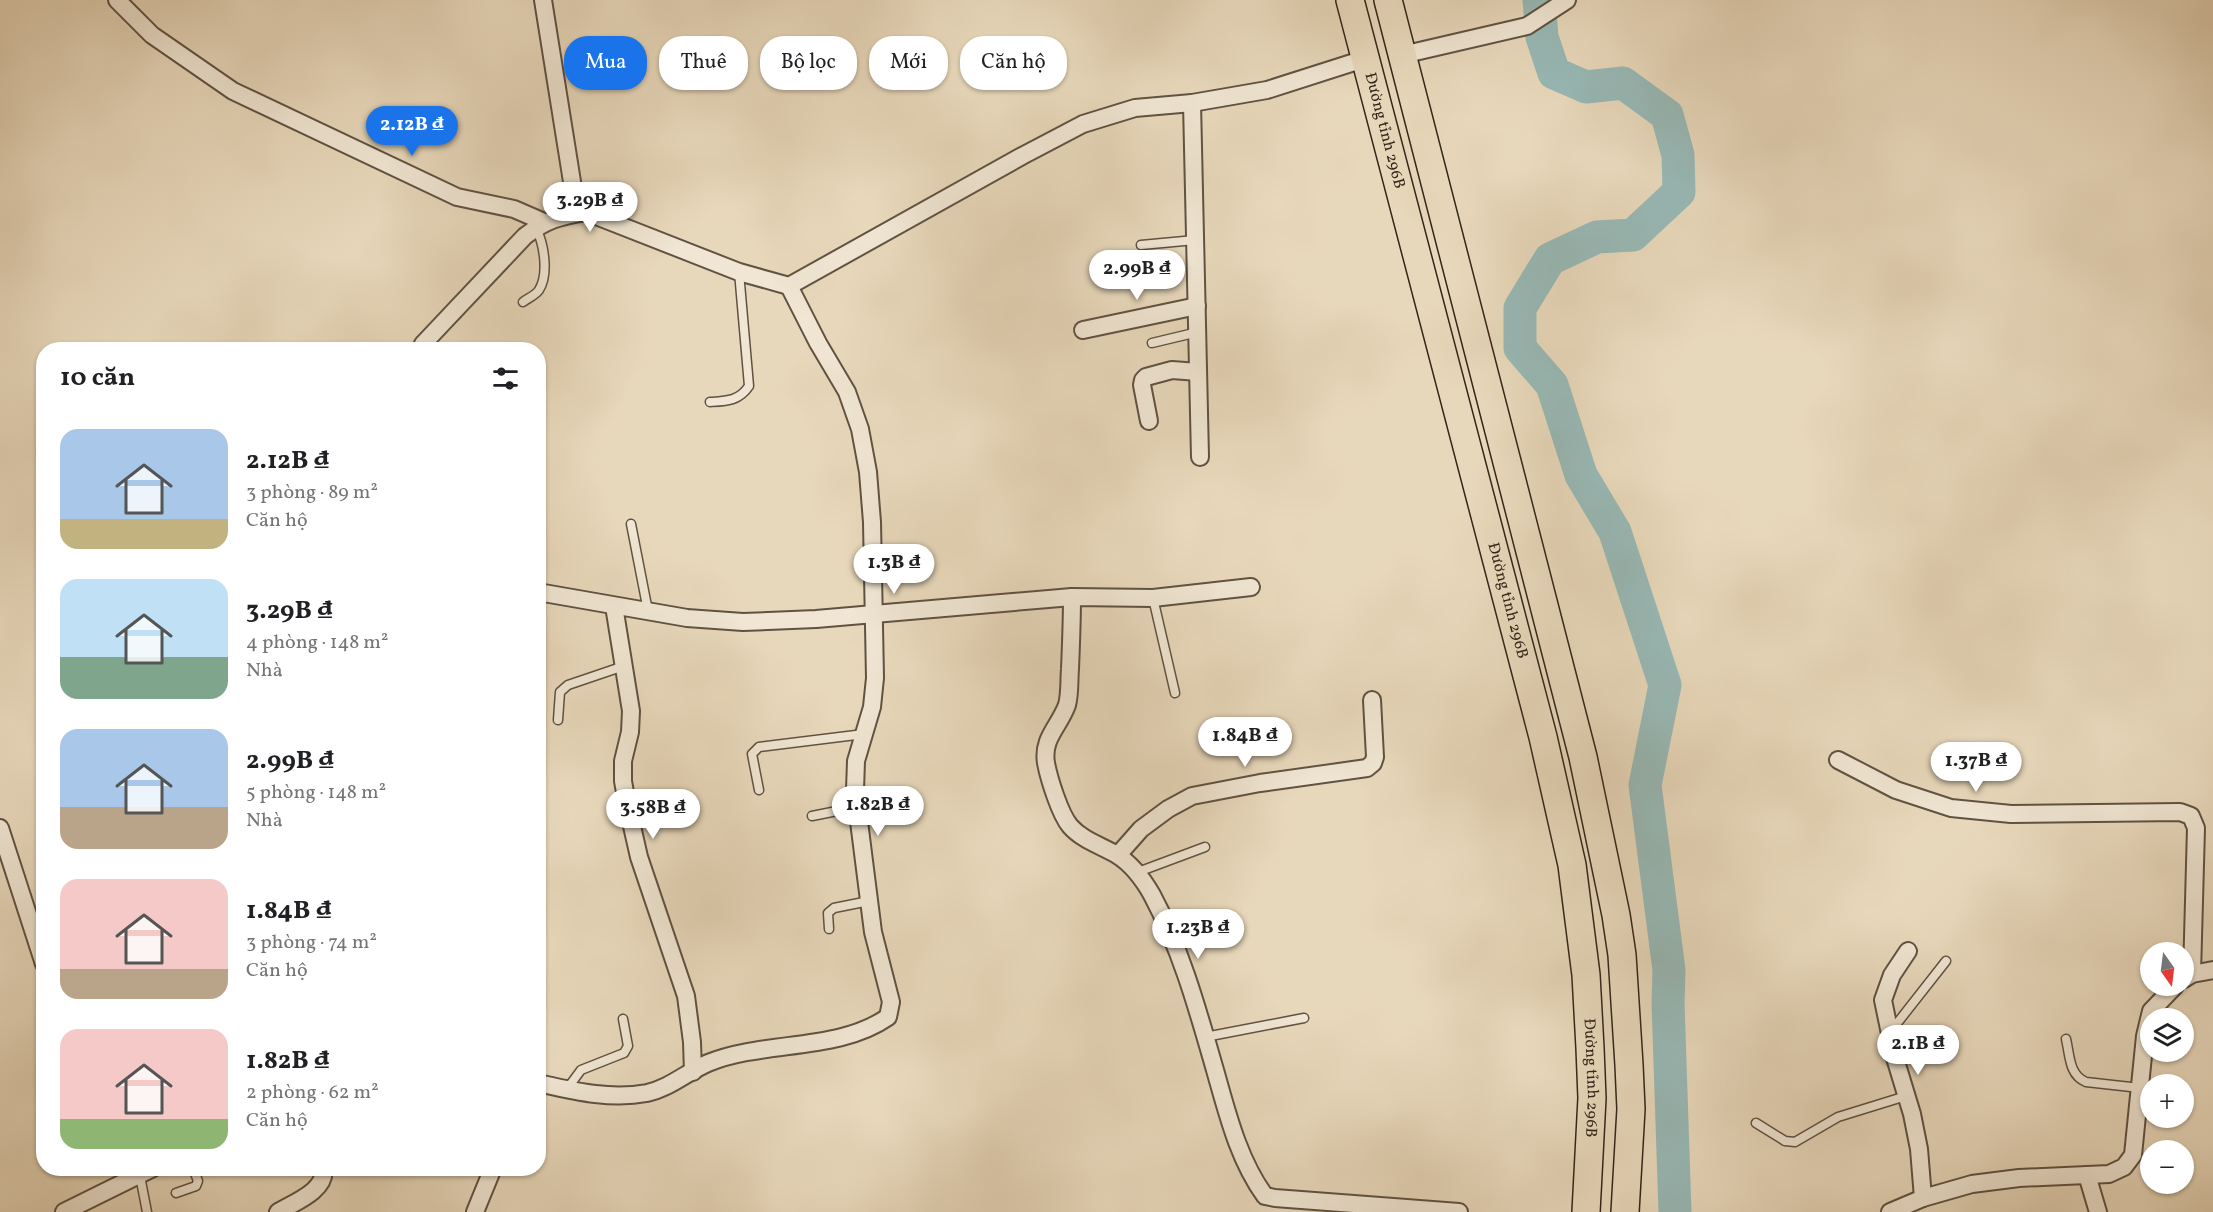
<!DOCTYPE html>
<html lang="vi">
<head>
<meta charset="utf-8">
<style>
	:root { --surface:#fff; --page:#f6f6f6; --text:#202124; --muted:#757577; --accent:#1a73e8 }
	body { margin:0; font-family:Vollkorn,serif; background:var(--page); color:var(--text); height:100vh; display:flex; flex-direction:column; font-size:22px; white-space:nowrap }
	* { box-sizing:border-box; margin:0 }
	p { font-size:20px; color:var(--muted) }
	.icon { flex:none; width:33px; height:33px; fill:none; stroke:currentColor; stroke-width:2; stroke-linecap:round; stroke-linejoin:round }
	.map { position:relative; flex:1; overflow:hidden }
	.sheet { position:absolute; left:36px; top:342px; width:510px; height:834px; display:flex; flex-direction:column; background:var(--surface); border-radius:24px; box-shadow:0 2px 4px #0004 }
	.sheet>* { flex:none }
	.banner { position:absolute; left:564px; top:36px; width:570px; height:54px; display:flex; gap:12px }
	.needle { width:39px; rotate:166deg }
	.fabs { position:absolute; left:2140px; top:942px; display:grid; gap:12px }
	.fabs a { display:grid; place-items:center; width:54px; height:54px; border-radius:50%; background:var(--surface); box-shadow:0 2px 4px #0004; font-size:30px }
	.price { position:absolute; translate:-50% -51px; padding:0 14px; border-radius:21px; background:#fff; color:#222; font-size:20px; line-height:39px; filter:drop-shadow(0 2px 3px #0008) }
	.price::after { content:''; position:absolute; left:50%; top:36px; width:18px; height:14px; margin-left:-9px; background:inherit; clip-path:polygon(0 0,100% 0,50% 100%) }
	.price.selected { background:var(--accent); color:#fff }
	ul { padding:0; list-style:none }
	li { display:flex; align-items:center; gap:18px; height:150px; padding:0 24px }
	li span { display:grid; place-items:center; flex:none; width:168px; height:120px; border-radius:18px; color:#555 }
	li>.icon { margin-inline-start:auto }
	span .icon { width:72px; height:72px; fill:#fffc; stroke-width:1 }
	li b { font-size:26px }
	h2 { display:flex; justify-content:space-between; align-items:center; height:72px; padding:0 24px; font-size:26px }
	.pill { padding:0 21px; border-radius:24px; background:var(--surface); box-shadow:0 2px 4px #0004; font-size:21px; line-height:54px }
	.pill.selected { background:var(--accent); color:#fff }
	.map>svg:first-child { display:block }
</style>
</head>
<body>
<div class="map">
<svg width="2213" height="1212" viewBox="0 0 2213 1212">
	<rect width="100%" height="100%" fill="#e8d8bb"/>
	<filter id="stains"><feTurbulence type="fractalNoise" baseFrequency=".00333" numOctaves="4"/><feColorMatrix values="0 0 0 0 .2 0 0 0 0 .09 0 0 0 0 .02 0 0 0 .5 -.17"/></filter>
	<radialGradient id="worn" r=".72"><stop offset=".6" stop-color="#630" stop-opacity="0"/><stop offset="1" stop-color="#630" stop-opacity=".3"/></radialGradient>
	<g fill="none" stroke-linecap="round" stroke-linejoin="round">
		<path stroke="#98b9b6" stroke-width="33" d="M1539 0 1542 37 1554 73 1586 87 1623 83 1667 115 1678 155 1679 192 1633 235 1597 237 1550 259 1520 308V348L1552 385 1581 475 1615 532 1665 685 1645 785 1669 970 1668 1003 1675 1212"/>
		<defs>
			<g id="lane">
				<path d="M1141 245 1195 240"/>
				<path d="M523 302C528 298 536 295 539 290 549 274 544 244 536 228"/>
				<path d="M1152 343 1198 332"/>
				<path d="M710 402C727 401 739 401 749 386L739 272"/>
				<path d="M631 524 648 611"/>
				<path d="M1153 598 1175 693"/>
				<path d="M558 720 560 692 568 685 624 666"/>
				<path d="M759 790 752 754 759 747 864 734"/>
				<path d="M812 816 857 807"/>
				<path d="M538 817V818"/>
				<path d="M1138 872 1205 847"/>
				<path d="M1165 920 1230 922"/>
				<path d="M829 929 828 913 834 908 869 901"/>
				<path d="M1891 1031 1946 961"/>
				<path d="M1205 1037 1304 1018"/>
				<path d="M2066 1039C2070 1056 2069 1075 2086 1082L2140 1088"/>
				<path d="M567 1089 581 1070 624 1053 628 1046 623 1019"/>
				<path d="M1756 1123 1785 1141 1795 1142 1838 1117 1906 1096"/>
				<path d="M140 1176 147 1212"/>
				<path d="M176 1193 196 1186 198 1181 193 1168"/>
			</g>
			<g id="street">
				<path d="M117 0 152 35 233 91 457 197 514 209 544 222"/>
				<path d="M543 0 577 213"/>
				<path d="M1402 55 1527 26 1567 0"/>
				<path d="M1192 103 1267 90 1364 59"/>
				<path d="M1083 330 1197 306"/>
				<path d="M420 350 423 344 525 236C546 220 560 216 586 212L739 272 789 286 1022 156 1083 124 1135 108 1192 103 1200 457"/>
				<path d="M1149 421 1142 385 1143 380 1146 377 1172 370 1198 372"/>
				<path d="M538 592 687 618 743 622 816 619 1072 597 1153 598 1251 587"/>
				<path d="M1072 597C1072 621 1071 645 1070 669 1069 681 1070 694 1067 705 1059 727 1042 738 1046 763 1049 779 1060 814 1070 826 1082 840 1102 846 1117 855 1133 865 1143 879 1152 895 1181 949 1198 1011 1215 1070 1227 1112 1238 1159 1265 1196L1275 1198 1459 1212"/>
				<path d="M614 606 631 711 630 732 623 761V781L627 804 639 857 686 996 692 1042 693 1072"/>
				<path d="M1838 760 1896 790 1951 808 2011 814 2180 812 2191 816 2196 828 2192 974"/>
				<path d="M0 828 44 964"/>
				<path d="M1118 855 1141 829 1168 809 1192 796 1260 783 1367 768 1373 763 1375 757 1372 700"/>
				<path d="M1908 951 1892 975 1883 1000 1895 1058 1912 1114 1919 1149 1923 1198"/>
				<path d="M2184 979 2192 974 2213 970"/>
				<path d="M538 1083C574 1091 610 1100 647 1093 670 1088 687 1072 708 1063 764 1040 838 1052 888 1017L891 1002 873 932 855 790 856 761 872 707 875 678 872 522 868 472 860 429 847 392 818 343 789 286"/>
				<path d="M2087 1175 2098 1212"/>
				<path d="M64 1212 153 1168"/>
				<path d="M278 1212C293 1203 328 1190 323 1168"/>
				<path d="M475 1212 493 1168"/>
				<path d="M1890 1212 1923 1198 1972 1184 2019 1178 2109 1174 2124 1167 2133 1155 2145 1036 2151 1011 2175 986"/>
			</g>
			<g id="primary">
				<path id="s1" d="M1350 0 1543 737 1572 865 1586 975 1590 1048 1592 1098 1586 1212"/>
				<path d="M1388 0 1583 757 1616 915 1622 955 1629 1065 1631 1109 1625 1212"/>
			</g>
		</defs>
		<use href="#lane" stroke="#605243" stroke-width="11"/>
		<use href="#street" stroke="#605243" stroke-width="20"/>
		<use href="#primary" stroke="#32261b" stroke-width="30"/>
		<use href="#lane" stroke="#f0e6d3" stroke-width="8"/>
		<use href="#street" stroke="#f0e6d3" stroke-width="16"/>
		<use href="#primary" stroke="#e8d8bb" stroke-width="27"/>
	</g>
	<g text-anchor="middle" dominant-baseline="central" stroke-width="6" stroke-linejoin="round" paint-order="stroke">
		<g font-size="16" fill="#32261b" stroke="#f0e6d3">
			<text stroke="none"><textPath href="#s1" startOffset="135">Đường tỉnh 296B</textPath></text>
			<text stroke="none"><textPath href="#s1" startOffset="621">Đường tỉnh 296B</textPath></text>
			<text stroke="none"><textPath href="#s1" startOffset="1107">Đường tỉnh 296B</textPath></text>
		</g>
	</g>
	<rect width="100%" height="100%" filter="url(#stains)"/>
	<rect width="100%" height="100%" fill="url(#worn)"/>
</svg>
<div class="fabs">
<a><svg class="needle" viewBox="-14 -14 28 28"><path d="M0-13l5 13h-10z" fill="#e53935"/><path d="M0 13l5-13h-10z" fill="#757577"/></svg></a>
<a><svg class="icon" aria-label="layers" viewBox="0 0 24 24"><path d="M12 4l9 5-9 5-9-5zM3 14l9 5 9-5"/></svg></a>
<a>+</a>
<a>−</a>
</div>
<b class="price selected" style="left:412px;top:157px">2.12B ₫</b>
<b class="price" style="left:590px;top:233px">3.29B ₫</b>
<b class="price" style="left:1137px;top:301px">2.99B ₫</b>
<b class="price" style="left:894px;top:595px">1.3B ₫</b>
<b class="price" style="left:1245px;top:768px">1.84B ₫</b>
<b class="price" style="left:1976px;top:793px">1.37B ₫</b>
<b class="price" style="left:878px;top:837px">1.82B ₫</b>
<b class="price" style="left:653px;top:840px">3.58B ₫</b>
<b class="price" style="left:1198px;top:960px">1.23B ₫</b>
<b class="price" style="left:1918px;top:1076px">2.1B ₫</b>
<div class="banner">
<a class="pill selected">Mua</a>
<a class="pill">Thuê</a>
<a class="pill">Bộ lọc</a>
<a class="pill">Mới</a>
<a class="pill">Căn hộ</a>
</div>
<section class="sheet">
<h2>10 căn<svg class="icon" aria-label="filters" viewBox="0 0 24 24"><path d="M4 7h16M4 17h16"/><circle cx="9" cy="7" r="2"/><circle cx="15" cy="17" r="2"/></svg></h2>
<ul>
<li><span style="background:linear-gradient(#a9c7e8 75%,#c2b280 0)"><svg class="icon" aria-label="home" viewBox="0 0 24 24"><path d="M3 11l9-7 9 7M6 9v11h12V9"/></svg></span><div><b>2.12B ₫</b><p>3 phòng · 89 m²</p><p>Căn hộ</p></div></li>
<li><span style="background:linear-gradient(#bfe0f5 65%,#7fa58c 0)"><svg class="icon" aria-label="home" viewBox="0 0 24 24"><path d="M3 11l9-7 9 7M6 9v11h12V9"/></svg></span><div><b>3.29B ₫</b><p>4 phòng · 148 m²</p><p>Nhà</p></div></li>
<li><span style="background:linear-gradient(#a9c7e8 65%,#b9a48a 0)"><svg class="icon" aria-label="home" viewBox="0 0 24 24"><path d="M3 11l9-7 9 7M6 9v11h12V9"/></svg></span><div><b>2.99B ₫</b><p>5 phòng · 148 m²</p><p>Nhà</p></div></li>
<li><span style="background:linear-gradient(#f6c9c9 75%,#b9a48a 0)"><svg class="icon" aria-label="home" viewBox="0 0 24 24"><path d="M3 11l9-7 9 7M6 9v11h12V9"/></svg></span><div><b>1.84B ₫</b><p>3 phòng · 74 m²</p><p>Căn hộ</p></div></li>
<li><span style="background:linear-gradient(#f6c9c9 75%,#8fb573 0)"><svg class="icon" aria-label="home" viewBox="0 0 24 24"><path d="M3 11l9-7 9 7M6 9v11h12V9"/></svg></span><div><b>1.82B ₫</b><p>2 phòng · 62 m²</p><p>Căn hộ</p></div></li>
</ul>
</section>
</div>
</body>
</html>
